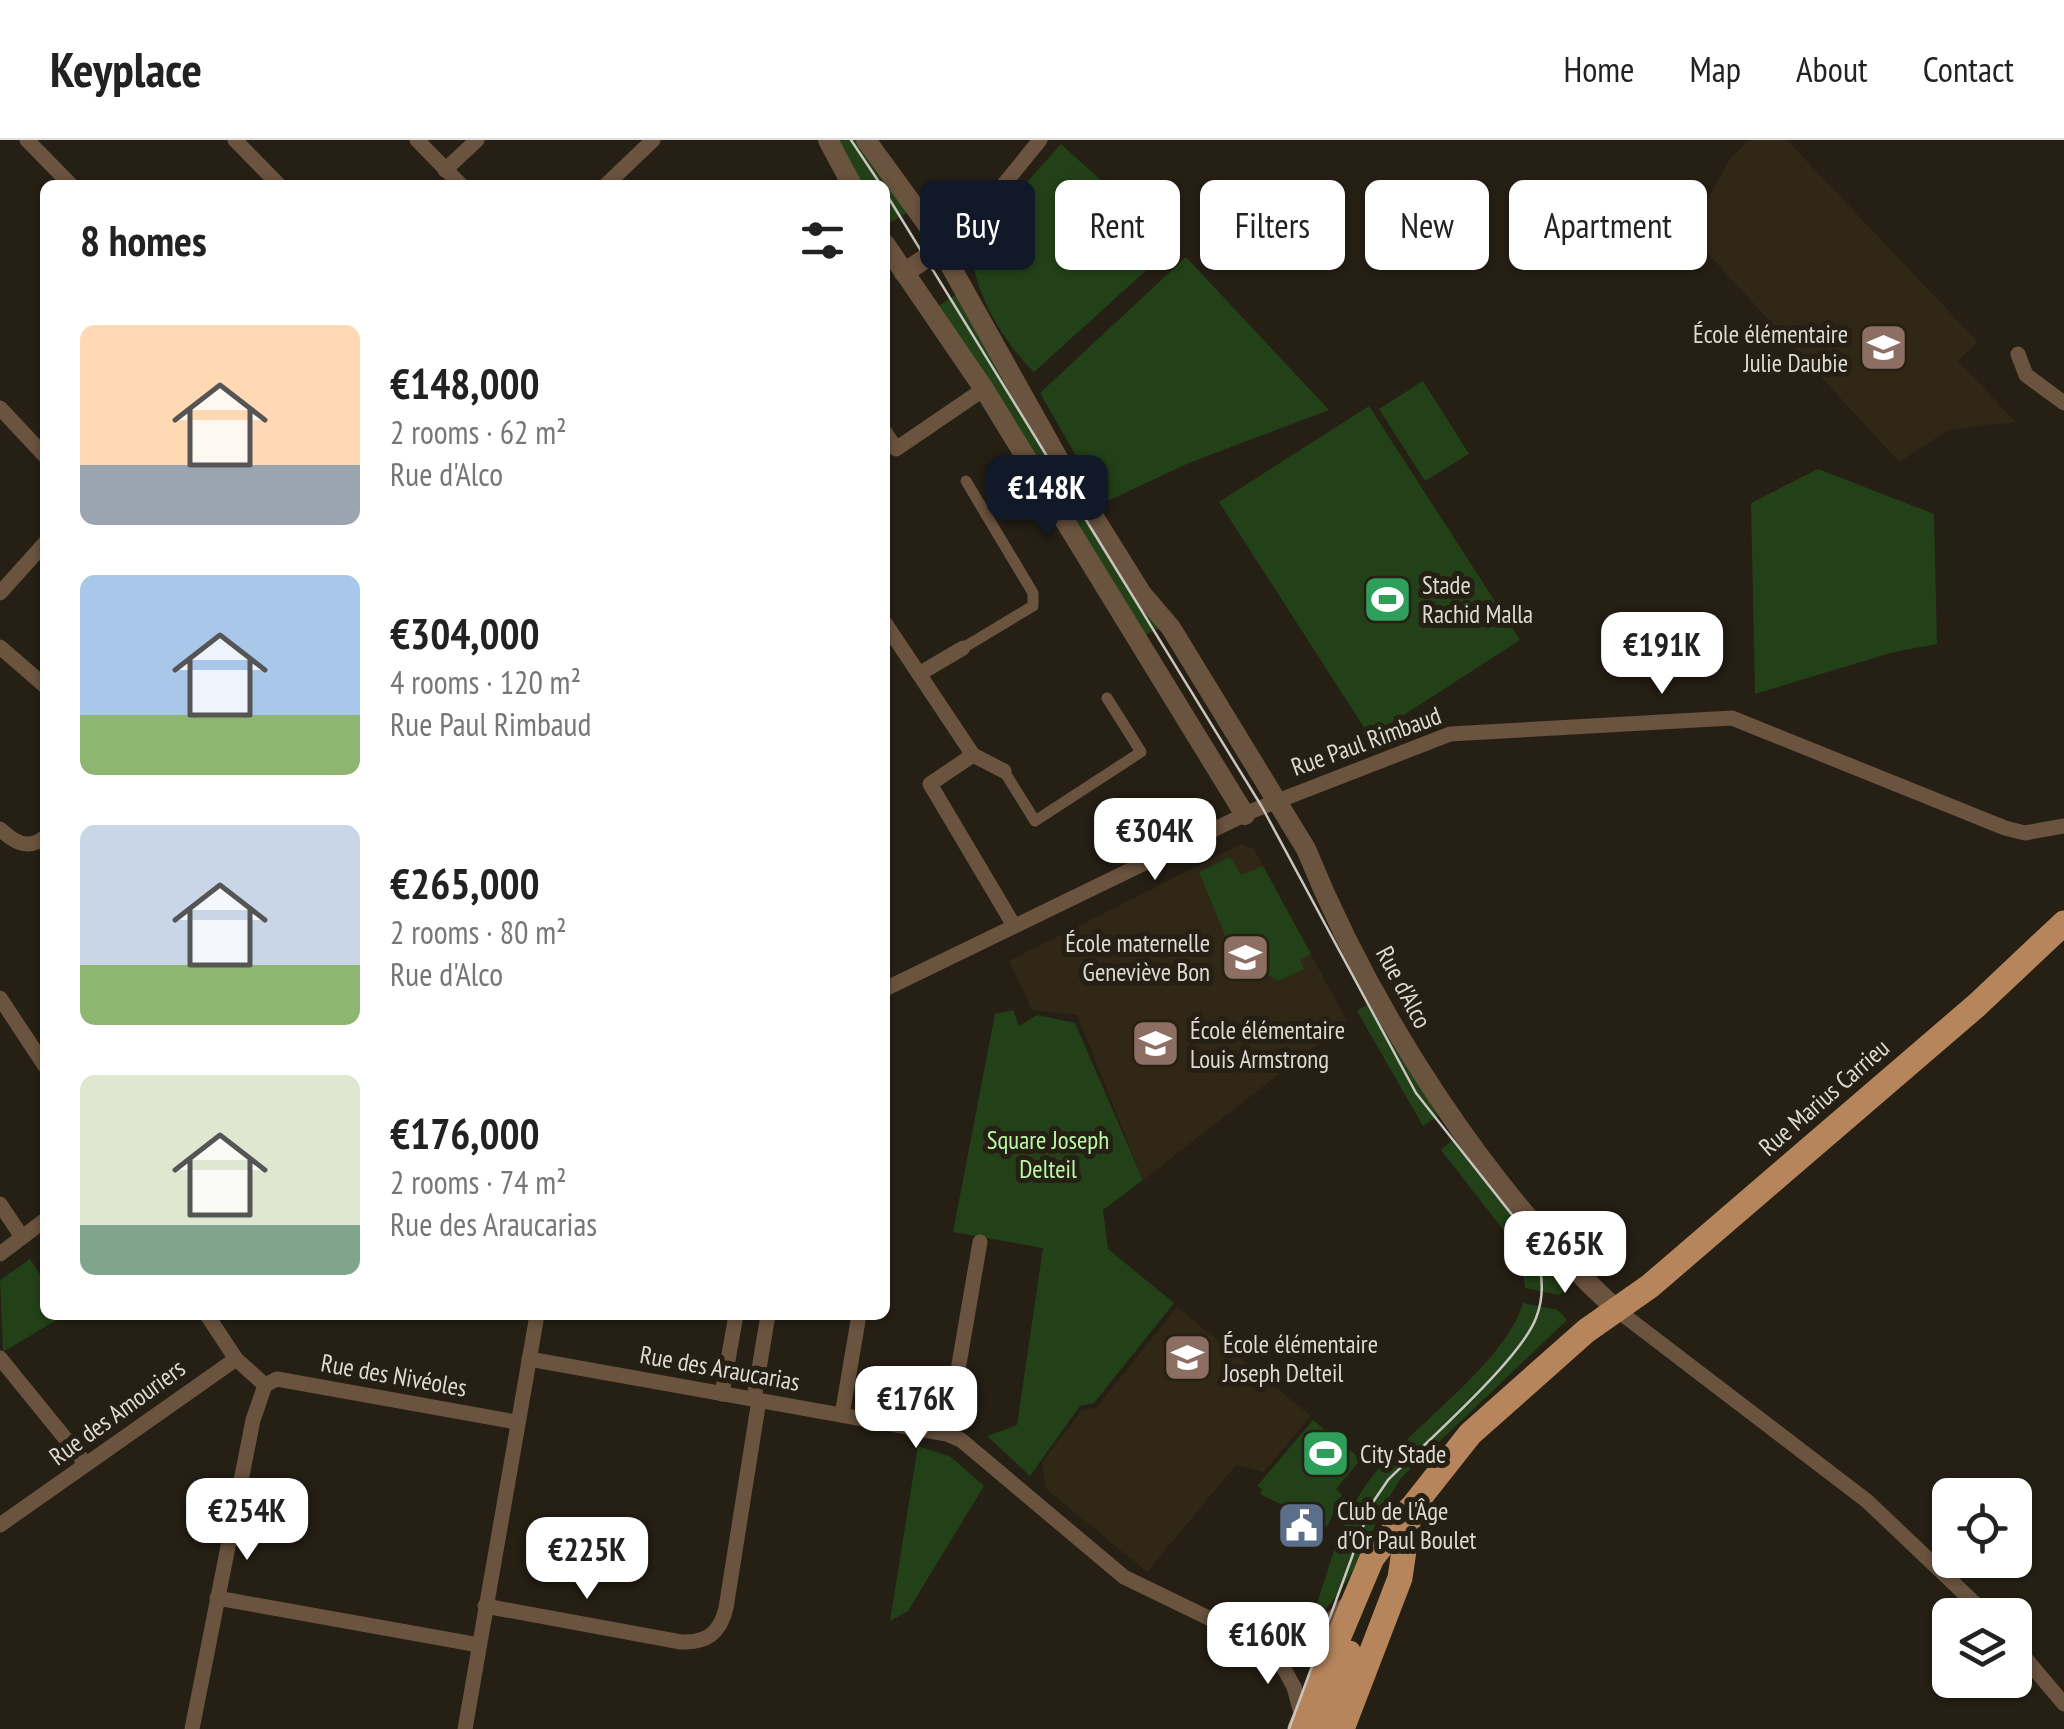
<!DOCTYPE html>
<html lang="en">
<head>
<meta charset="utf-8">
<style>
	:root { --surface:#fff; --page:#f2f2f2; --text:#222; --muted:#767676; --line:#e0e0e0; --accent:#111827 }
	body { margin:0; font-family:"PT Sans Narrow",sans-serif; background:var(--page); color:var(--text); height:100vh; display:flex; flex-direction:column; font-size:38px; white-space:nowrap }
	* { box-sizing:border-box; margin:0 }
	p { font-size:32px; color:var(--muted) }
	.icon { flex:none; width:55px; height:55px; fill:none; stroke:currentColor; stroke-width:2; stroke-linecap:round; stroke-linejoin:round }
	.map { position:relative; flex:1; overflow:hidden }
	.side { position:absolute; left:40px; top:40px; width:850px; height:1140px; display:flex; flex-direction:column; background:var(--surface); border-radius:15px; box-shadow:0 2px 8px #0004 }
	.side>* { flex:none }
	.banner { position:absolute; left:920px; top:40px; width:950px; height:90px; display:flex; gap:20px }
	.controls { position:absolute; left:1932px; top:1338px; display:grid; gap:20px }
	.controls a { display:grid; place-items:center; width:100px; height:100px; border-radius:15px; background:var(--surface); box-shadow:0 2px 8px #0004; font-size:50px }
	.price { position:absolute; translate:-50% -85px; padding:0 22px; border-radius:20px; background:#fff; color:#222; font-size:32px; line-height:65px; filter:drop-shadow(0 2px 5px #0008) }
	.price::after { content:''; position:absolute; left:50%; top:60px; width:30px; height:22px; margin-left:-15px; background:inherit; clip-path:polygon(0 0,100% 0,50% 100%) }
	.price.current { background:var(--accent); color:#fff }
	ul { padding:0; list-style:none }
	li { display:flex; align-items:center; gap:30px; height:250px; padding:0 40px }
	li span { display:grid; place-items:center; flex:none; width:280px; height:200px; border-radius:15px; color:#555 }
	li>.icon { margin-inline-start:auto }
	span .icon { width:120px; height:120px; fill:#fffc; stroke-width:1 }
	li b { font-size:42px }
	h2 { display:flex; justify-content:space-between; align-items:center; height:120px; padding:0 40px; font-size:42px }
	.tag { padding:0 35px; border-radius:15px; background:var(--surface); box-shadow:0 2px 8px #0004; font-size:35px; line-height:90px }
	.tag.current { background:var(--accent); color:#fff }
	header { display:flex; align-items:center; gap:60px; box-sizing:border-box; height:140px; padding:0 50px; background:var(--surface); border-bottom:2px solid var(--line) }
	header strong { font-size:48px }
	nav { display:flex; gap:55px; margin-inline-start:auto; font-size:35px }
	.map>svg:first-child { display:block }
</style>
</head>
<body>
<header>
<strong>Keyplace</strong>
<nav><a>Home</a><a>Map</a><a>About</a><a>Contact</a></nav>
</header>
<div class="map">
<svg width="2064" height="1589" viewBox="0 0 2064 1589">
	<rect width="100%" height="100%" fill="#251f14"/>
	<g fill="#302717">
		<path d="M1750 0H1787L1978 202 1958 221 2016 282 1949 290 1899 322 1689 93 1731 17Z"/>
		<path d="M1241 704 1254 709 1347 881 1143 1040 1077 875 1032 870 1009 821Z"/>
		<path d="M1177 1167 1311 1276 1264 1332 1236 1325 1147 1432 1045 1348 1042 1322 1082 1270 1096 1268Z"/>
	</g>
	<g fill="#234119">
		<path d="M834 0H856L908 72 885 86V45H860Z"/>
		<path d="M1061 4 1173 106 1034 232C1001 199 973 152 971 105Z"/>
		<path d="M1186 117 1329 270 1189 323 1103 363 1040 253Z"/>
		<path d="M958 153 979 197 1140 461 1163 486 1141 497 934 169Z"/>
		<path d="M1423 241 1469 314 1425 341 1379 269Z"/>
		<path d="M1369 266 1520 500 1370 597 1219 362Z"/>
		<path d="M1818 329 1934 374 1937 504 1894 512 1755 554 1751 363Z"/>
		<path d="M1230 717 1241 735 1263 726 1311 814 1300 820 1304 829 1278 841 1260 830 1242 836 1199 732Z"/>
		<path d="M1371 862 1438 976 1423 986 1357 871Z"/>
		<path d="M1013 870 1019 886 1037 875 1075 883 1143 1040 1103 1070 1108 1109 1174 1163 1094 1263 1080 1266 1030 1336 987 1296 1017 1285 1043 1108 953 1092 995 874Z"/>
		<path d="M1455 998 1568 1148 1559 1155 1525 1148 1522 1122 1515 1105 1441 1010Z"/>
		<path d="M30 1119 45 1142V1175H55V1181L3 1212 0 1140Z"/>
		<path d="M1523 1163 1558 1170 1567 1180 1401 1338C1368 1388 1357 1446 1310 1484 1327 1438 1338 1382 1368 1342 1409 1288 1505 1224 1523 1163Z"/>
		<path d="M1313 1280 1361 1319 1336 1349 1342 1355 1327 1387 1260 1354 1262 1349 1257 1346Z"/>
		<path d="M918 1306 951 1317 984 1346 908 1471 890 1481Z"/>
	</g>
	<g fill="none" stroke-linecap="round" stroke-linejoin="round">
		<g stroke="#6a533f" stroke-width="11">
			<path d="M963 508 1033 466V453L966 341"/>
			<path d="M1004 631 1035 681 1141 612 1107 558"/>
		</g>
		<g stroke="#6a533f" stroke-width="15">
			<path d="M27 0 71 45"/>
			<path d="M235 0 279 45"/>
			<path d="M417 0 461 45"/>
			<path d="M445 30 477 0"/>
			<path d="M606 45 653 0"/>
			<path d="M941 108 974 81 1040 0"/>
			<path d="M2018 214 2026 235 2064 263"/>
			<path d="M0 268 45 316"/>
			<path d="M885 292 896 309 984 249"/>
			<path d="M0 453 45 403"/>
			<path d="M885 483 973 615 1004 631"/>
			<path d="M0 507 45 546"/>
			<path d="M919 534 963 508"/>
			<path d="M973 615 930 644 1013 784"/>
			<path d="M0 689C14 702 28 711 45 697"/>
			<path d="M885 849 1252 671 1450 594 1732 578 2005 688 2025 693 2064 686"/>
			<path d="M0 858 45 926"/>
			<path d="M0 1064 22 1097"/>
			<path d="M0 1114 45 1080"/>
			<path d="M1617 1170 1867 1361 1987 1475"/>
			<path d="M207 1175 236 1219 265 1245"/>
			<path d="M0 1218 86 1324"/>
			<path d="M529 1219 947 1294 961 1300 1124 1437 1256 1501 1283 1527 1294 1547 1302 1577"/>
			<path d="M265 1245 277 1239 516 1282"/>
			<path d="M722 1254 736 1175"/>
			<path d="M754 1259 768 1175"/>
			<path d="M842 1275 859 1175"/>
			<path d="M947 1294 980 1102"/>
			<path d="M0 1385 236 1219"/>
			<path d="M217 1458 479 1505"/>
			<path d="M485 1466 681 1502C707 1503 720 1493 726 1468L759 1260"/>
			<path d="M1256 1501C1296 1502 1318 1497 1344 1466"/>
			<path d="M2015 1506 2064 1564"/>
			<path d="M192 1589 253 1280 265 1245"/>
			<path d="M465 1589 537 1175"/>
		</g>
		<g stroke="#6a533f" stroke-width="20">
			<path d="M828 0 852 45"/>
			<path d="M866 0 927 84 1064 329 1142 454 1171 488 1306 709C1372 872 1487 1052 1617 1170"/>
			<path d="M885 104 984 249 1245 675"/>
			<path d="M904 133 941 108"/>
		</g>
		<g stroke="#b6855b" stroke-width="25">
			<path d="M1300 1589 1372 1418 1470 1294 1586 1191 1650 1146 1977 865 2064 783"/>
			<path d="M1320 1589 1349 1513"/>
			<path d="M1342 1589 1400 1438 1410 1369"/>
		</g>
		<g stroke="#c9c5be" stroke-width="2.5">
			<path d="M851 0 881 45"/>
			<path d="M885 52 1262 667 1416 953 1528 1095C1541 1121 1547 1150 1536 1178 1521 1219 1423 1305 1388 1340L1371 1365 1289 1589"/>
		</g>
	</g>
	<defs>
		<symbol id="school-square" viewBox="-11 -11 22 22"><rect x="-9" y="-9" width="18" height="18" rx="4" fill="#8d6e63" stroke="#251f14"/><path d="M0-5L7-2L0 1L-7-2ZM-4 1L0 2.5L4 1V4Q0 6-4 4Z" fill="#fff"/></symbol>
		<symbol id="stadium-square" viewBox="-11 -11 22 22"><rect x="-9" y="-9" width="18" height="18" rx="4" fill="#2e9e5b" stroke="#251f14"/><path d="M0-5a6.5 5 0 1 0 0 10a6.5 5 0 1 0 0-10ZM-3.5-1.8h7v3.6h-7Z" fill="#fff"/></symbol>
		<symbol id="civic-square" viewBox="-11 -11 22 22"><rect x="-9" y="-9" width="18" height="18" rx="4" fill="#5c6f8a" stroke="#251f14"/><path d="M-.6-6.5H3V-4.5H.6V-3L4-1V1h2V6H-6V1h2V-1L-.6-3ZM-1.2 2.5V6h2.4V2.5Z" fill="#fff"/></symbol>
	</defs>
	<g fill-rule="evenodd">
		<use href="#school-square" x="1856" y="180" width="55" height="55"/>
		<use href="#stadium-square" x="1360" y="432" width="55" height="55"/>
		<use href="#school-square" x="1218" y="790" width="55" height="55"/>
		<use href="#school-square" x="1128" y="876" width="55" height="55"/>
		<use href="#school-square" x="1160" y="1190" width="55" height="55"/>
		<use href="#stadium-square" x="1298" y="1286" width="55" height="55"/>
		<use href="#civic-square" x="1274" y="1358" width="55" height="55"/>
	</g>
	<g text-anchor="middle" dominant-baseline="central" stroke-width="10" stroke-linejoin="round" paint-order="stroke">
		<g font-size="25" fill="#dedad3" stroke="#251f14" text-anchor="start">
			<text x="1848" y="194" text-anchor="end">École élémentaire<tspan x="1848" dy="29">Julie Daubie</tspan></text>
			<text x="1422" y="445">Stade<tspan x="1422" dy="29">Rachid Malla</tspan></text>
			<text x="1210" y="803" text-anchor="end">École maternelle<tspan x="1210" dy="29">Geneviève Bon</tspan></text>
			<text x="1190" y="890">École élémentaire<tspan x="1190" dy="29">Louis Armstrong</tspan></text>
			<text x="1223" y="1204">École élémentaire<tspan x="1223" dy="29">Joseph Delteil</tspan></text>
			<text x="1360" y="1314">City Stade</text>
			<text x="1337" y="1371">Club de l'Âge<tspan x="1337" dy="29">d'Or Paul Boulet</tspan></text>
		</g>
		<g font-size="25" fill="#dedad3" stroke="#251f14">
			<text transform="translate(1366 601) rotate(-20)">Rue Paul Rimbaud</text>
			<text transform="translate(1404 847) rotate(62)">Rue d'Alco</text>
			<text transform="translate(1824 957) rotate(-41)">Rue Marius Carrieu</text>
			<text transform="translate(720 1228) rotate(10)">Rue des Araucarias</text>
			<text transform="translate(394 1235) rotate(10)">Rue des Nivéoles</text>
			<text transform="translate(117 1272) rotate(-36)">Rue des Amouriers</text>
		</g>
		<g font-size="25" fill="#b9f8a5" stroke="#251f14">
			<text x="1048" y="1000">Square Joseph<tspan x="1048" dy="29">Delteil</tspan></text>
		</g>
	</g>
</svg>
<div class="controls">
<a><svg class="icon" aria-label="locate" viewBox="0 0 24 24"><circle cx="12" cy="12" r="6"/><path d="M12 2v4M12 18v4M2 12h4M18 12h4"/></svg></a>
<a><svg class="icon" aria-label="layers" viewBox="0 0 24 24"><path d="M12 4l9 5-9 5-9-5zM3 14l9 5 9-5"/></svg></a>
</div>
<b class="price current" style="left:1047px;top:400px">€148K</b>
<b class="price" style="left:1662px;top:557px">€191K</b>
<b class="price" style="left:1155px;top:743px">€304K</b>
<b class="price" style="left:1565px;top:1156px">€265K</b>
<b class="price" style="left:916px;top:1311px">€176K</b>
<b class="price" style="left:247px;top:1423px">€254K</b>
<b class="price" style="left:587px;top:1462px">€225K</b>
<b class="price" style="left:1268px;top:1547px">€160K</b>
<div class="banner">
<a class="tag current">Buy</a>
<a class="tag">Rent</a>
<a class="tag">Filters</a>
<a class="tag">New</a>
<a class="tag">Apartment</a>
</div>
<section class="side">
<h2>8 homes<svg class="icon" aria-label="filters" viewBox="0 0 24 24"><path d="M4 7h16M4 17h16"/><circle cx="9" cy="7" r="2"/><circle cx="15" cy="17" r="2"/></svg></h2>
<ul>
<li><span style="background:linear-gradient(#ffd9b3 70%,#9aa5b1 0)"><svg class="icon" aria-label="home" viewBox="0 0 24 24"><path d="M3 11l9-7 9 7M6 9v11h12V9"/></svg></span><div><b>€148,000</b><p>2 rooms · 62 m²</p><p>Rue d'Alco</p></div></li>
<li><span style="background:linear-gradient(#a9c7e8 70%,#8fb573 0)"><svg class="icon" aria-label="home" viewBox="0 0 24 24"><path d="M3 11l9-7 9 7M6 9v11h12V9"/></svg></span><div><b>€304,000</b><p>4 rooms · 120 m²</p><p>Rue Paul Rimbaud</p></div></li>
<li><span style="background:linear-gradient(#c9d6e8 70%,#8fb573 0)"><svg class="icon" aria-label="home" viewBox="0 0 24 24"><path d="M3 11l9-7 9 7M6 9v11h12V9"/></svg></span><div><b>€265,000</b><p>2 rooms · 80 m²</p><p>Rue d'Alco</p></div></li>
<li><span style="background:linear-gradient(#dfe7d0 75%,#7fa58c 0)"><svg class="icon" aria-label="home" viewBox="0 0 24 24"><path d="M3 11l9-7 9 7M6 9v11h12V9"/></svg></span><div><b>€176,000</b><p>2 rooms · 74 m²</p><p>Rue des Araucarias</p></div></li>
</ul>
</section>
</div>
</body>
</html>
